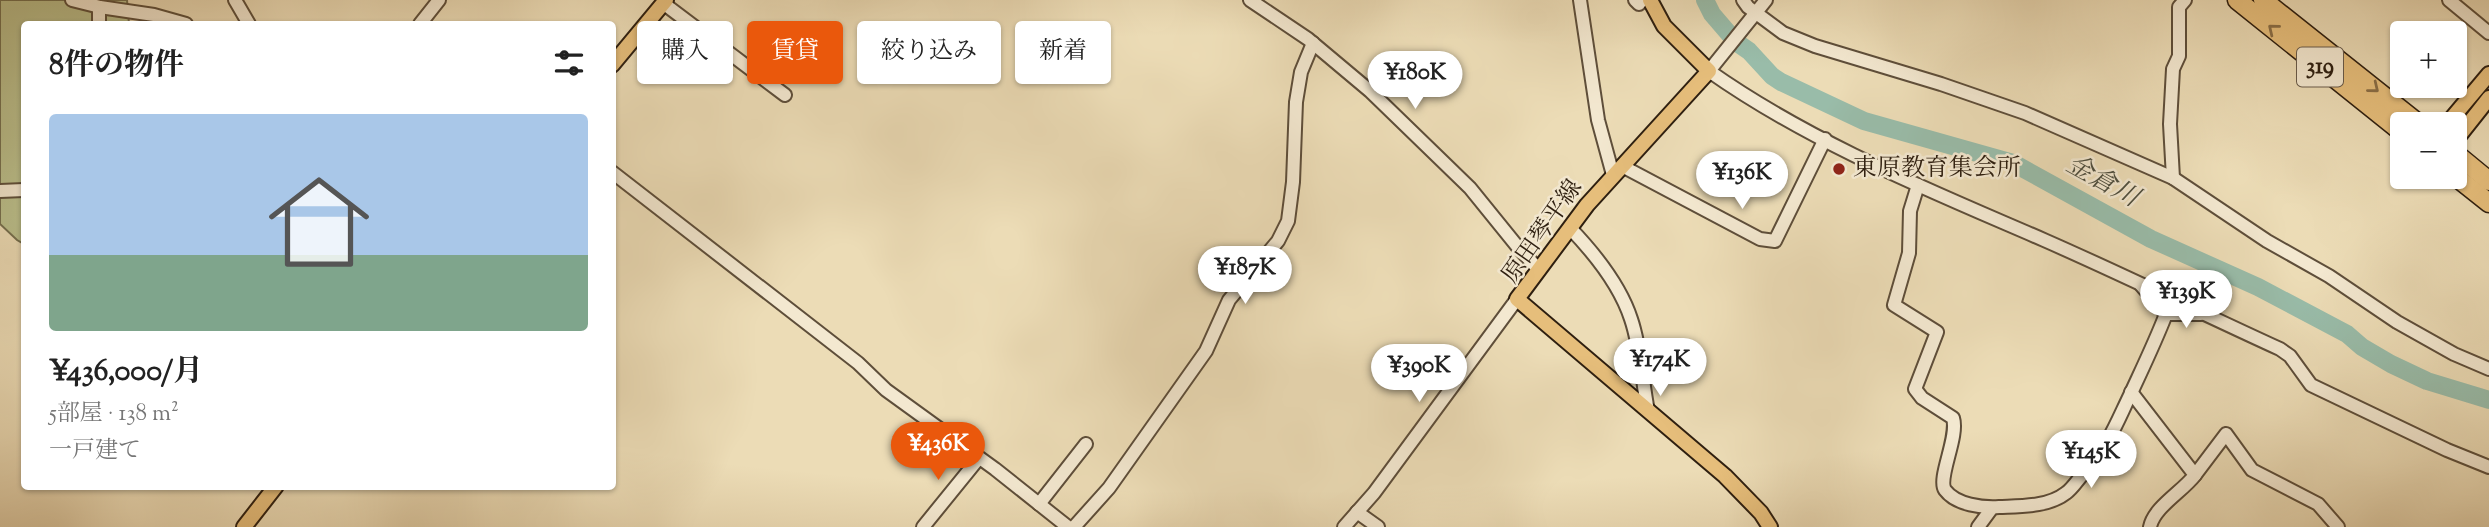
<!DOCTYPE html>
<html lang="ja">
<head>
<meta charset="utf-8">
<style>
	:root { --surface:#fff; --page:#f2f2f2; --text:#222; --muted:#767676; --line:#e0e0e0; --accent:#ea580c }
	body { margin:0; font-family:"Sorts Mill Goudy","Noto Serif JP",serif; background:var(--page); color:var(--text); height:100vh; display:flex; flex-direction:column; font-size:26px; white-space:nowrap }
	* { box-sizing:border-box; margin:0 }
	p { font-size:23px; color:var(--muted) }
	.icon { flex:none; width:38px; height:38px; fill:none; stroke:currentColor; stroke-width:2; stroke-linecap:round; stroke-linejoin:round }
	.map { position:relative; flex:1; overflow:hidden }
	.details { position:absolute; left:21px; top:21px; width:595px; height:469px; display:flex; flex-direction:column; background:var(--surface); border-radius:7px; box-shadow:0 2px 5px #0004 }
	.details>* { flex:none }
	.guide { position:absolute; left:637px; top:21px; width:665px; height:63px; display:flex; gap:14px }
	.tools { position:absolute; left:2390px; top:21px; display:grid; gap:14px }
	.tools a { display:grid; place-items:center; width:77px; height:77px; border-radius:7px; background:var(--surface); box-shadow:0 2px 5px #0004; font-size:35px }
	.price { position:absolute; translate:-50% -60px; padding:0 16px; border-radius:24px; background:#fff; color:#222; font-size:23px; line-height:46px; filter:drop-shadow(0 2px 4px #0008) }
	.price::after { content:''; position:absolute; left:50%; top:42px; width:21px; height:16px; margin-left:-10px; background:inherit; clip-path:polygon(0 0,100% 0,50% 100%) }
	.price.current { background:var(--accent); color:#fff }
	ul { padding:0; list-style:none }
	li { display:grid; align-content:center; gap:14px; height:371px; padding:0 28px }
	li+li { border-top:2px solid var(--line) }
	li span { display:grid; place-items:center; height:217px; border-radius:7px; color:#555 }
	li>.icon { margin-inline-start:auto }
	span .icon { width:126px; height:126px; fill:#fffc; stroke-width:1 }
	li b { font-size:30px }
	h2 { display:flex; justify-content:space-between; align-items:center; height:84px; padding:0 28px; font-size:30px }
	.chip { padding:0 24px; border-radius:7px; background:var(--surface); box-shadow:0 2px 5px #0004; font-size:24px; line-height:63px }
	.chip.current { background:var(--accent); color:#fff }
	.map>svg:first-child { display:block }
</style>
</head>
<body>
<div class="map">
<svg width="2489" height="527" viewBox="0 0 2489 527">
	<rect width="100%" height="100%" fill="#ecdcb6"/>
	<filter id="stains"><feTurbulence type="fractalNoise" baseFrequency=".00286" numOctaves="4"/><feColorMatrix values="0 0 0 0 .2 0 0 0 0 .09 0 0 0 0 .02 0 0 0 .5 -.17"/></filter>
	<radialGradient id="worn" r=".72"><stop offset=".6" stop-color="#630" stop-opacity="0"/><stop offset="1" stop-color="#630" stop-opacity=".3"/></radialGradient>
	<path fill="#babf8c" stroke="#746f4e" stroke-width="2" d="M0 0H127L129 24H24V244L17 240 0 224Z"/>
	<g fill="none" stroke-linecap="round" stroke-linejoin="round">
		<path stroke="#99bca9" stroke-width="18" d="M1705 0 1712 14 1736 42 1749 51 1772 76 1781 82 1864 121 2013 163 2151 239 2258 287 2347 334 2362 347 2391 364 2427 381 2489 400"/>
		<defs>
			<g id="minor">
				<path d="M72 0 100 7 154 15 186 24"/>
				<path d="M235 0 249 24"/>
				<path d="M1250 0 1308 39 1370 91 1470 188 1517 246 1539 270"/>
				<path d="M1580 0 1598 120 1613 175"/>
				<path d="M1635 0 1639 4 1642 0"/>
				<path d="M1743 0 1748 7 1783 33 1815 46 1941 84 2025 113 2173 178 2267 241 2329 276 2397 322 2454 354 2489 369"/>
				<path d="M1766 0 1709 71C1811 143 1931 191 2044 240 2124 275 2201 313 2280 349L2290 356 2311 385 2447 450 2489 467"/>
				<path d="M2449 0 2489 33"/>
				<path d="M663 3 785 95"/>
				<path d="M99 7V24"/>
				<path d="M420 24 439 0"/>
				<path d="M1622 166 1760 239 1775 241 1825 139"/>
				<path d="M612 172 858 363 886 390 995 469 1068 527"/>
				<path d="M2173 178 2170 124 2173 69 2179 56V7L2185 0"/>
				<path d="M1918 185 1910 211 1909 253 1894 305 1937 332 1915 389 1922 398 1953 418C1959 437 1937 478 1945 490 1956 505 1983 508 1999 507 2021 506 2048 507 2066 493 2073 488 2078 479 2084 473 2110 443 2115 426 2132 391 2144 365 2156 340 2166 314"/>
				<path d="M0 191 24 190"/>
				<path d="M1570 228C1594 253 1620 285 1631 319 1641 348 1642 381 1648 411"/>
				<path d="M2141 285 2166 314H2201"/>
				<path d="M2131 392 2195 475C2182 492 2154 507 2150 527"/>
				<path d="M2195 475 2226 434 2252 470 2318 504 2338 527"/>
				<path d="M1039 504 1086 444"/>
				<path d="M1357 512 1378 527"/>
				<path d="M923 527 979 458"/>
				<path d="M1074 527 1109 488 1206 351 1229 300 1278 241 1288 221 1293 182 1296 102 1301 72 1313 43"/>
				<path d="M1344 527 1374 493 1517 299"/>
				<path d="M1978 527 1992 508"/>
			</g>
			<g id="major">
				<path d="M1650 0 1664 26 1709 71 1587 205 1517 299 1725 476 1761 513 1770 527"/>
				<path d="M612 65 666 0"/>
				<path d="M2447 124 2489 74"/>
				<path d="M2455 141 2489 98"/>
				<path d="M244 527 276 486"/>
			</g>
			<g id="highway">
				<path d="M2237 0 2403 133"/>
				<path d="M2263 0 2419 124"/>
				<path d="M2455 153 2489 181"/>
				<path d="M2455 176 2489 203"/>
			</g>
		</defs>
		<use href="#minor" stroke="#5e4e3a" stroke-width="16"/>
		<use href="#major" stroke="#2e1f10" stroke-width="18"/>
		<use href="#highway" stroke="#2e1f10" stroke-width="21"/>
		<use href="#minor" stroke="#f3e8d0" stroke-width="12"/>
		<use href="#major" stroke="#e6be7b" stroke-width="14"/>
		<use href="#highway" stroke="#e6be7b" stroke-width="18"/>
	</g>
	<defs><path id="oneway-chevron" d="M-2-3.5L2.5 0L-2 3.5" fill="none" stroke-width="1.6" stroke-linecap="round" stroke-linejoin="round" transform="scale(1.75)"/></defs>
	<g stroke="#8a6e46">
		<use href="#oneway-chevron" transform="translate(2273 29) rotate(-141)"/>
		<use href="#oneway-chevron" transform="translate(2374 88) rotate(39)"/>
	</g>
	<circle fill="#8f2418" stroke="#f3e8d0" stroke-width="2.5" cx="1839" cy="169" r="7"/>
	<g text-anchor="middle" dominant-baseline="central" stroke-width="5" stroke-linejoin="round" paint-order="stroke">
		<rect fill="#f3e8d0" stroke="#695b4a" stroke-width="2" x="2297" y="47.5" width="46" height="39" rx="5"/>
		<g font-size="23" font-weight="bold" fill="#2e1f10">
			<text x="2320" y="67">319</text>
		</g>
		<g font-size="24" fill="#2e1f10" stroke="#f3e8d0" text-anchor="start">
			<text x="1853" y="169">東原教育集会所</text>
		</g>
		<g font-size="24" fill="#2e1f10" stroke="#f3e8d0">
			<text transform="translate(1543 232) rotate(-55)">原田琴平線</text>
		</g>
		<g font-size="26" font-style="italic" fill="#4e4e3e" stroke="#f3e8d0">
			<text transform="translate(2102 182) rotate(29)">金倉川</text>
		</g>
	</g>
	<rect width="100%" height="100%" filter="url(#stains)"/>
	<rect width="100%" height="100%" fill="url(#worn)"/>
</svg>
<div class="tools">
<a>+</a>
<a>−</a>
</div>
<b class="price" style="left:1415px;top:111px">¥180K</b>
<b class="price" style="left:1742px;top:211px">¥136K</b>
<b class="price" style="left:1245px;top:306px">¥187K</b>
<b class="price" style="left:2186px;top:330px">¥139K</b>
<b class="price" style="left:1660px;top:398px">¥174K</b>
<b class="price" style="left:1419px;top:404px">¥390K</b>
<b class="price current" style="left:938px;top:482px">¥436K</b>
<b class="price" style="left:2091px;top:490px">¥145K</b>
<div class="guide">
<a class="chip">購入</a>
<a class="chip current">賃貸</a>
<a class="chip">絞り込み</a>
<a class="chip">新着</a>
</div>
<section class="details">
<h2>8件の物件<svg class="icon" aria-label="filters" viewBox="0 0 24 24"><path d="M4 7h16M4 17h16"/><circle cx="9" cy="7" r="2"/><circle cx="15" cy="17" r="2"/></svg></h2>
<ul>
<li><span style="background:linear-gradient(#a9c7e8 65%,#7fa58c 0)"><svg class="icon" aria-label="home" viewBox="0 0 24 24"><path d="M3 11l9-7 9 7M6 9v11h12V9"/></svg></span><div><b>¥436,000/月</b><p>5部屋 · 138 m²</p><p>一戸建て</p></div></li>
</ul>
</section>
</div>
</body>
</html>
